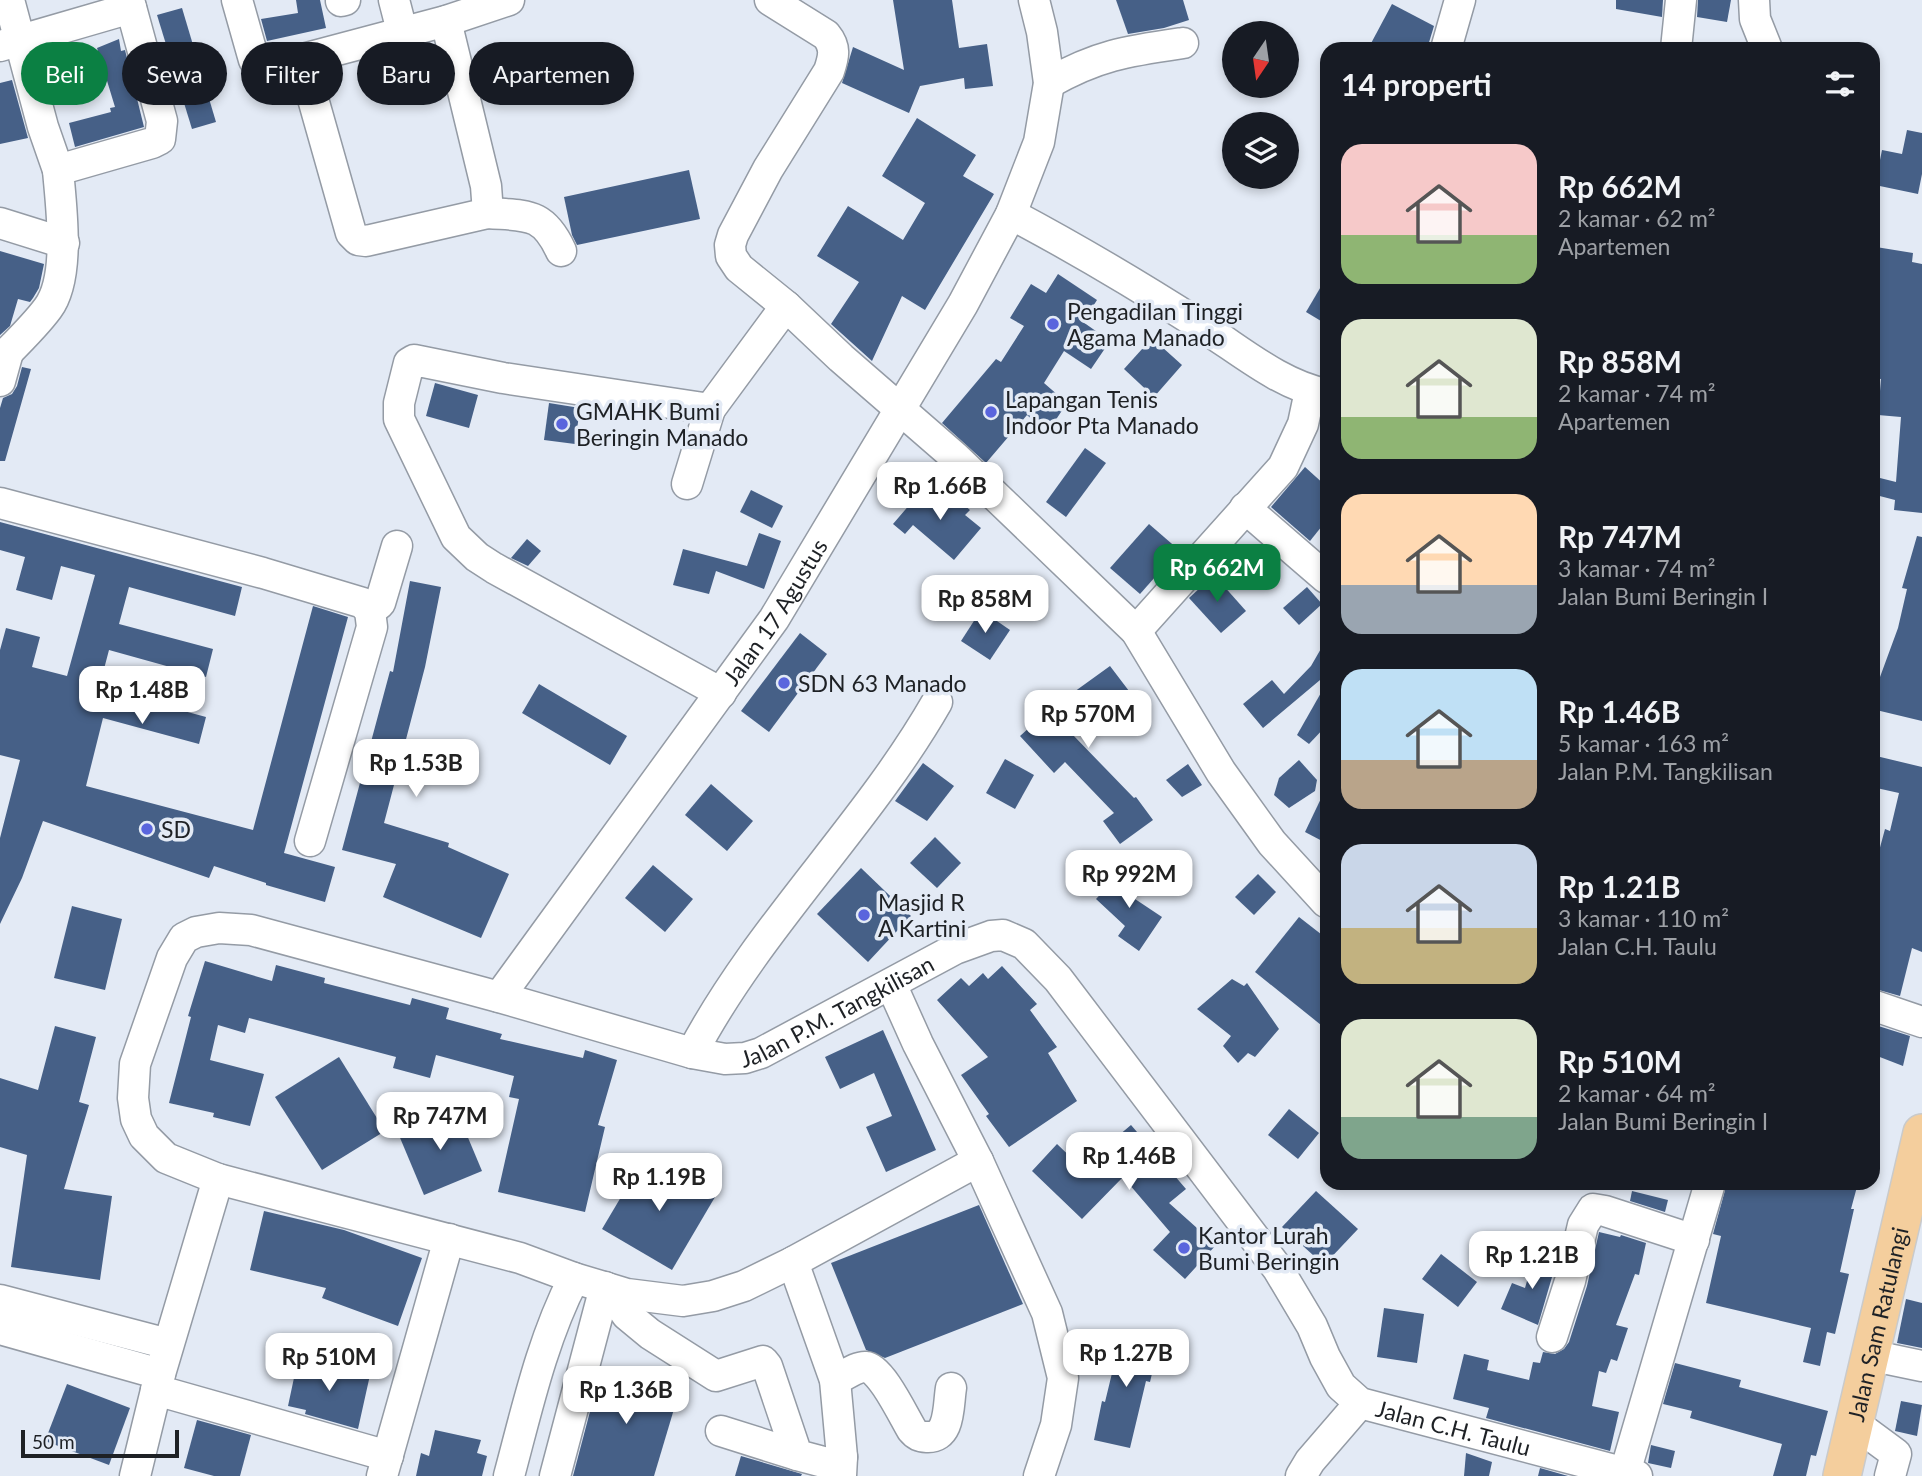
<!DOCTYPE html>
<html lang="id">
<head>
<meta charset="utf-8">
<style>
	:root { --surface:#171b24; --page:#242831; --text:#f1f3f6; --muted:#9ea1a6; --accent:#0b8043 }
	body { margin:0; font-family:Lato,sans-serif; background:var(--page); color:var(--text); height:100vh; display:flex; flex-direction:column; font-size:26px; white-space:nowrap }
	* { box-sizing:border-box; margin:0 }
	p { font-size:23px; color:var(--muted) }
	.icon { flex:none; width:38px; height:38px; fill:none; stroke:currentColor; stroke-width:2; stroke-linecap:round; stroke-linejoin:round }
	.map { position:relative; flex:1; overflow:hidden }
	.side { position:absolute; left:1320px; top:42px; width:560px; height:1148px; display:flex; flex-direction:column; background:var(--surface); border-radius:21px; box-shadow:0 4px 10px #0003 }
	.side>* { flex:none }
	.hud { position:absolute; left:21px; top:42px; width:665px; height:63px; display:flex; gap:14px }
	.needle { width:46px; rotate:193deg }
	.buttons { position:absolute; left:1222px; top:21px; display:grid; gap:14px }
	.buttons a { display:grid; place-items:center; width:77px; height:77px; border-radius:50%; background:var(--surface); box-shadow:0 4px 10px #0003; font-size:35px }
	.scale { position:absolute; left:21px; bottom:18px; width:158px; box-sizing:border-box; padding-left:7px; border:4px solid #1e2125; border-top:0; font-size:19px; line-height:24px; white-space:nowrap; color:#1e2125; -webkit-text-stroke:5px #e3eaf5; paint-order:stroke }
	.price { position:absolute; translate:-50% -60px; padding:0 16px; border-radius:14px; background:#fff; color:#222; font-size:23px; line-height:46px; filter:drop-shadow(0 2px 4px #0008) }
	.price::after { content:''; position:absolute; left:50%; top:42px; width:21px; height:16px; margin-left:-10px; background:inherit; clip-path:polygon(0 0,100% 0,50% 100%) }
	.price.active { background:var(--accent); color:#fff }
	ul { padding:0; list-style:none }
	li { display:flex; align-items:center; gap:21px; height:175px; padding:0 21px }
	li span { display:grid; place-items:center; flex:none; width:196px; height:140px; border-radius:21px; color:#555 }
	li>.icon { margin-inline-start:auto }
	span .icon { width:84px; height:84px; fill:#fffc; stroke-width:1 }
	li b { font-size:30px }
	h2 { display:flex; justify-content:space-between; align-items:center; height:84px; padding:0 21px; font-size:30px }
	.pill { padding:0 24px; border-radius:32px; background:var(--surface); box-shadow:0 4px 10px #0003; font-size:24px; line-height:63px }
	.pill.active { background:var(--accent); color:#fff }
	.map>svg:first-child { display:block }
</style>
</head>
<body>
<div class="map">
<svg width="1922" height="1476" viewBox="0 0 1922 1476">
	<rect width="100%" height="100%" fill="#e3eaf5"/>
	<g fill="#466087">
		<path d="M296 0H320L326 28 267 41 261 19 298 13Z"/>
		<path d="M893 0H952L959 48 987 44 993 86 965 89 964 78 920 86 909 113 842 83 853 47 904 70Z"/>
		<path d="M1116 0H1183L1189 20 1164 28 1128 34Z"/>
		<path d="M1616 0H1663L1662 17 1616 9Z"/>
		<path d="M1698 0H1731L1727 22 1697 17Z"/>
		<path d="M1392 4 1434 26 1427 49H1368Z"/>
		<path d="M182 8 216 122 192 129 157 15Z"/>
		<path d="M119 39 121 51 125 50 144 127 75 147 69 123 111 112 110 108 115 107 97 48Z"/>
		<path d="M12 80 28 138 0 144V83Z"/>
		<path d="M917 118 976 155 963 176 994 194 925 310 902 296 872 361 831 324 859 282 817 256 848 206 903 240 925 203 882 176Z"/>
		<path d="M1907 130 1922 133V174L1918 194 1875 185 1882 150 1902 154Z"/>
		<path d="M689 170 700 219 577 245 572 235 564 197Z"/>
		<path d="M1876 247 1913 253 1912 262 1922 264V513L1894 510 1895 500 1872 494V476L1896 482 1901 417 1878 415 1881 379 1872 378V272Z"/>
		<path d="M0 251 44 264 39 288 33 298 30 302 18 299 10 326 0 335Z"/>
		<path d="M1058 274 1097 300 1083 322 1110 341 1091 369 1064 351 1044 383 1067 403 1047 433 1027 415 986 463 942 423 996 359 1001 362 1024 326 1010 318 1031 284 1046 293Z"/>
		<path d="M1326 278V324L1306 312Z"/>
		<path d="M1152 338 1182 365 1154 397 1124 369Z"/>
		<path d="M22 367 31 369 5 461H0V408L3 398 12 394 17 386Z"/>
		<path d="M435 383 478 395 469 428 426 416Z"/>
		<path d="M549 403 580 408 575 444 544 440Z"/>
		<path d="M1085 448 1106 463 1066 517 1046 502Z"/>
		<path d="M1305 467 1326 486V521L1310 541 1271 507Z"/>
		<path d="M923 489 940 504 949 492 970 510 965 515 981 528 954 560 913 525 905 534 893 524Z"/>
		<path d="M751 490 783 506 772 528 740 512Z"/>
		<path d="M0 522 242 587 235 616 129 587 119 624 213 649 206 677 109 650 99 688 206 717 199 744 103 718 86 786 253 830 313 606 348 617 284 853 335 867 325 902 266 885V883L214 866 209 878 43 821 22 878 0 924V838L20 760 0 755V650L6 628 40 637 32 667 67 676 95 575 61 566 52 600 16 590 25 557 0 550Z"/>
		<path d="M1149 524 1179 550 1140 594 1110 568Z"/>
		<path d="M759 533 781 541 764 589 716 571 709 594 673 585 683 549 747 566Z"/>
		<path d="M1917 536 1922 537V721L1872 709V687L1875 676 1880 677 1898 628 1907 589 1902 588Z"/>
		<path d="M527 539 541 551 528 566 511 558Z"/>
		<path d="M1214 575 1246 611 1221 633 1189 598Z"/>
		<path d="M410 581 441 587 425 667 384 823 449 843 448 847 509 874 481 938 383 897 396 864 342 850 390 671 393 672Z"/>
		<path d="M1307 587 1322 604 1299 625 1283 608Z"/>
		<path d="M981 610 1010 630 990 660 961 641Z"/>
		<path d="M800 633 827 654 769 732 741 711Z"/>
		<path d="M1326 640V675L1263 728 1243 704 1272 680 1284 694 1311 666Z"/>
		<path d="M1110 666 1129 691 1072 734 1134 798 1136 797 1153 820 1120 844 1103 821 1114 813 1065 762 1054 773 1020 736 1049 710Z"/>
		<path d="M539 684 627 736 610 765 522 713Z"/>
		<path d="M1326 684V726L1309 744 1297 735Z"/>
		<path d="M1872 755 1922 767V952L1912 948 1900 996 1872 988V877L1885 829 1890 831 1899 793 1872 787Z"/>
		<path d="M1005 759 1034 775 1015 809 986 793Z"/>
		<path d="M1299 760 1317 780 1315 791 1289 808 1274 795 1279 778Z"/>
		<path d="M923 763 954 786 927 821 895 801Z"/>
		<path d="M1188 764 1202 785 1182 797 1166 780Z"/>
		<path d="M711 784 753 821 727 851 685 815Z"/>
		<path d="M1326 788V843L1305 832Z"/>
		<path d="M935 837 961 863 937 888 910 863Z"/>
		<path d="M653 865 693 899 665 932 625 898Z"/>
		<path d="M861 868 911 916 868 962 817 914Z"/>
		<path d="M1124 869 1142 886 1132 897 1162 917 1139 951 1118 936 1125 926 1096 899Z"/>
		<path d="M1258 874 1276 892 1254 915 1235 897Z"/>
		<path d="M72 906 122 919 105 990 54 978Z"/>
		<path d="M1299 917 1326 938V1029L1255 972Z"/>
		<path d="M205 961 272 981 276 965 325 978 324 983 410 1005 412 998 449 1008 446 1019 502 1034 500 1039 583 1058 585 1050 617 1060 598 1125 605 1127 585 1212 498 1192 519 1099 509 1097 514 1076 436 1055 430 1078 393 1068 396 1057 249 1018 245 1033 218 1025 210 1060 264 1074 250 1126 213 1117 214 1113 169 1103 191 1017 188 1016Z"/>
		<path d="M1002 966 1037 1004 1030 1010 1057 1047 1048 1053 1077 1101 1009 1147 986 1116 989 1114 961 1075 988 1057 937 1000 961 978 969 986 983 973 988 979Z"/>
		<path d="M1232 979 1244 986 1247 983 1279 1029 1255 1057 1248 1053 1238 1063 1223 1046 1231 1036 1197 1009Z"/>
		<path d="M1872 1024 1910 1036 1903 1066 1872 1054Z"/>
		<path d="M55 1026 96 1037 79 1102 89 1105 64 1189 112 1196 100 1280 11 1267 27 1155 0 1147V1078L38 1090Z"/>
		<path d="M883 1030 936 1150 886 1172 866 1127 892 1116 874 1073 840 1089 825 1057Z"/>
		<path d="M339 1057 385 1131 322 1170 275 1097Z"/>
		<path d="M456 1109 482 1171 424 1195 398 1133Z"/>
		<path d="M1289 1109 1319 1133 1298 1159 1268 1135Z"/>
		<path d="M1131 1125 1186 1189 1169 1203 1216 1245 1185 1279 1153 1250 1170 1232 1123 1177 1082 1219 1032 1171 1057 1144 1081 1167Z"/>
		<path d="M646 1155 715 1197 672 1270 602 1229Z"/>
		<path d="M1727 1183H1858L1851 1209H1854L1840 1272 1849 1274 1835 1334 1827 1332 1820 1366 1803 1362 1811 1328 1706 1303 1721 1236 1713 1234Z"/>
		<path d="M1316 1191 1358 1229 1324 1265 1282 1227Z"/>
		<path d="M1632 1191 1668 1200 1665 1212 1630 1201Z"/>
		<path d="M979 1205 1023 1304 885 1358 866 1350 831 1263Z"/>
		<path d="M264 1211 344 1230 422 1258 398 1326 322 1298 326 1288 250 1270Z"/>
		<path d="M1599 1232 1620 1237 1621 1235 1646 1243 1639 1275 1635 1274 1616 1325 1628 1328 1617 1361 1611 1359 1606 1373 1599 1371 1592 1406 1619 1412 1610 1451 1486 1418 1489 1408 1453 1399 1464 1354 1489 1360 1487 1370 1529 1380 1533 1362 1540 1363 1543 1352 1555 1354 1564 1349 1569 1342 1587 1286Z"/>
		<path d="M1535 1253 1557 1260 1538 1325 1501 1309 1512 1283 1525 1288Z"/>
		<path d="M1441 1254 1477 1282 1458 1307 1422 1279Z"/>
		<path d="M1906 1299 1922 1303V1348L1897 1343Z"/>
		<path d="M1384 1308 1424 1314 1417 1363 1377 1357Z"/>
		<path d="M1122 1332 1160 1340 1150 1382 1146 1381 1130 1448 1094 1440 1102 1401 1105 1402Z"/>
		<path d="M298 1359 370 1375 358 1429 305 1414 306 1410 288 1406Z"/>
		<path d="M1675 1363 1741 1380 1739 1387 1828 1411 1816 1456 1811 1455 1806 1476H1773L1782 1444 1690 1418 1692 1411 1663 1404Z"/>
		<path d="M602 1366 680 1389 654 1476H573Z"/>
		<path d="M67 1384 130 1408 109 1465 45 1441Z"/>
		<path d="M1901 1401 1922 1405 1917 1436 1895 1431Z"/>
		<path d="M197 1420 251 1435 240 1476H214L184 1468Z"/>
		<path d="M435 1430 481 1440 477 1453 487 1456 482 1476H416L421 1453 429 1456Z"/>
		<path d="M1651 1445 1675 1451 1671 1468 1648 1463Z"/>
		<path d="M1466 1453 1492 1462 1489 1476H1464Z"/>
		<path d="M741 1456 802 1474 801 1476H735Z"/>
		<path d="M1540 1468 1568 1476H1538Z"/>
	</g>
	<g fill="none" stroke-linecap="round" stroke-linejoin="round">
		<defs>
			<g id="minor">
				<path d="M9 0 43 127 58 170"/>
				<path d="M237 0 254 60 260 66 273 67 446 21 509 0"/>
				<path d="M394 0 402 31"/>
				<path d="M770 0 826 35C836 47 834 56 829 71L768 169 733 235 730 245 731 256 739 268 786 306 841 358 955 457 1136 631 1221 772 1272 843 1326 902"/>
				<path d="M1754 0 1755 19 1767 49"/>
				<path d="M341 1 345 0"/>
				<path d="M0 46 131 8"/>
				<path d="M1446 49 1460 0"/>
				<path d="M1676 49 1681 0"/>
				<path d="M302 60 351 233 358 240 366 241 488 213 486 186 446 21"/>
				<path d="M1049 83C1098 55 1128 51 1183 43"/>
				<path d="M488 213C527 216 543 212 561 251"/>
				<path d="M1011 214C1075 248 1139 286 1200 325 1240 350 1280 385 1326 394"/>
				<path d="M0 223 64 243"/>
				<path d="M0 354 8 352C22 338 37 323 48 308 71 277 61 206 58 170L152 143 160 139 162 121 129 0"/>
				<path d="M0 381 8 352"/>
				<path d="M687 484 710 409"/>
				<path d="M0 503 263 573 363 603 370 611 372 627 310 841"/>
				<path d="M1245 508 1326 578"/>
				<path d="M370 611 380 603 397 546"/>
				<path d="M1136 631 1283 467 1303 424 1310 391"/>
				<path d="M721 693 494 568 477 557 456 537 399 419V403L409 363 414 360 503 378 710 409 786 306"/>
				<path d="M891 984 918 1044 978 1161 1047 1313 1063 1378 1056 1425 1039 1476"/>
				<path id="s1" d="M499 997 774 619 963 304 1011 214 1039 142 1049 83 1042 32 1034 0"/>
				<path d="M1872 1005 1922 1022"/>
				<path d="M692 1053C759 926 866 826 937 702"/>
				<path id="s2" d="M978 1161 793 1262 744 1286 713 1296 683 1301 627 1294 574 1278 520 1258 218 1179 166 1158 144 1136 136 1119 133 1098 135 1064 172 958 184 938 196 932 219 928 251 930 499 997 692 1053 725 1059 745 1058 761 1053 955 949 991 936 1003 935 1024 944 1058 979 1278 1269 1312 1326 1325 1357 1341 1386 1360 1403 1637 1476"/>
				<path d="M793 1262 835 1380 842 1457 841 1476"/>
				<path d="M609 1289 627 1315 650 1334 716 1376 763 1361 767 1366 797 1455 827 1463 842 1457"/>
				<path d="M0 1300 168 1344"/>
				<path d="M0 1329 160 1374"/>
				<path d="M1552 1337 1570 1281 1583 1225 1593 1209 1605 1211 1694 1240"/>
				<path d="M1869 1355 1922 1366"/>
				<path d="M835 1380C844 1376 857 1366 866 1367 881 1368 904 1417 912 1430 916 1435 919 1437 926 1437 951 1439 948 1405 951 1388"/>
				<path d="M156 1390 388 1456"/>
				<path d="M1854 1423 1896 1454 1890 1476"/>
				<path d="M721 1431 797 1455"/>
				<path d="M135 1476 160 1374 218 1179"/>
				<path d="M382 1476 449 1239"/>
				<path d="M509 1476C527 1409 542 1340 574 1278"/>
				<path d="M555 1476 605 1287"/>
				<path d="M1301 1476 1310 1461 1360 1403"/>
				<path d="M1624 1476 1710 1183"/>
			</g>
			<g id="major">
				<path id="s3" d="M1842 1476 1922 1133"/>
			</g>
		</defs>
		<use href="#minor" stroke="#949ba5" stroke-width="33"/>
		<use href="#major" stroke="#c9cacb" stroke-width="40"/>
		<use href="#minor" stroke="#fff" stroke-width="30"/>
		<use href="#major" stroke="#f4ce9d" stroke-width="37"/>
	</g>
	<g fill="#5a65dd" stroke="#e3eaf5" stroke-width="2.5">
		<circle cx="1053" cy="324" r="7"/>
		<circle cx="991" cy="412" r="7"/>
		<circle cx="562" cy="424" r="7"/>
		<circle cx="784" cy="683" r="7"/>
		<circle cx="147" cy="829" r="7"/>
		<circle cx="864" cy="915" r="7"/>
		<circle cx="1184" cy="1248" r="7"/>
	</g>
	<g text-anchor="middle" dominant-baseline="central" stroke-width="7" stroke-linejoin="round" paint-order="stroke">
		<g font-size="23" fill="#1e2125" stroke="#e3eaf5" text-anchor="start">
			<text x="1067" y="311">Pengadilan Tinggi<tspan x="1067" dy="26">Agama Manado</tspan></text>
			<text x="1005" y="399">Lapangan Tenis<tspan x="1005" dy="26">Indoor Pta Manado</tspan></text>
			<text x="576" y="411">GMAHK Bumi<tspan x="576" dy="26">Beringin Manado</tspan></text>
			<text x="798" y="683">SDN 63 Manado</text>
			<text x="161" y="829">SD</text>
			<text x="878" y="902">Masjid R<tspan x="878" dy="26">A Kartini</tspan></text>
			<text x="1198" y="1235">Kantor Lurah<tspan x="1198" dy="26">Bumi Beringin</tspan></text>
		</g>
		<g font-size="23" fill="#1e2125" stroke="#e3eaf5">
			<text stroke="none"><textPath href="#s1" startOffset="474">Jalan 17 Agustus</textPath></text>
			<text stroke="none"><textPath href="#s2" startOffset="1790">Jalan P.M. Tangkilisan</textPath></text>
			<text stroke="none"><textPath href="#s3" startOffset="156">Jalan Sam Ratulangi</textPath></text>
			<text stroke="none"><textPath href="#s2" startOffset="2665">Jalan C.H. Taulu</textPath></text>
		</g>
	</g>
</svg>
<div class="buttons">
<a><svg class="needle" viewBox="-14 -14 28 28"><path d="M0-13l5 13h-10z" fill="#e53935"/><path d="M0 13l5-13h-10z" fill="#9ea1a6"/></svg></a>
<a><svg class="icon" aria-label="layers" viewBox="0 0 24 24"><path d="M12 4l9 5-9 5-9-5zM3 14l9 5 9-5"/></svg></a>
</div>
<div class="scale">50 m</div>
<b class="price" style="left:940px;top:522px">Rp 1.66B</b>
<b class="price active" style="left:1217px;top:604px">Rp 662M</b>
<b class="price" style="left:985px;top:635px">Rp 858M</b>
<b class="price" style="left:142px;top:726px">Rp 1.48B</b>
<b class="price" style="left:1088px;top:750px">Rp 570M</b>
<b class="price" style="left:416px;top:799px">Rp 1.53B</b>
<b class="price" style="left:1129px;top:910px">Rp 992M</b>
<b class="price" style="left:440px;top:1152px">Rp 747M</b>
<b class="price" style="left:1129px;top:1192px">Rp 1.46B</b>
<b class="price" style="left:659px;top:1213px">Rp 1.19B</b>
<b class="price" style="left:1532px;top:1291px">Rp 1.21B</b>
<b class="price" style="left:1126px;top:1389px">Rp 1.27B</b>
<b class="price" style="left:329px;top:1393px">Rp 510M</b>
<b class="price" style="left:626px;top:1426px">Rp 1.36B</b>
<div class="hud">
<a class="pill active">Beli</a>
<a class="pill">Sewa</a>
<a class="pill">Filter</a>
<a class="pill">Baru</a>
<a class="pill">Apartemen</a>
</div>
<section class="side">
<h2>14 properti<svg class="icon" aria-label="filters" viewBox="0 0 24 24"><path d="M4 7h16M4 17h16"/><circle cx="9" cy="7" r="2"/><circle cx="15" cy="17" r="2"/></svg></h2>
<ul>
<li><span style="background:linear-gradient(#f6c9c9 65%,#8fb573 0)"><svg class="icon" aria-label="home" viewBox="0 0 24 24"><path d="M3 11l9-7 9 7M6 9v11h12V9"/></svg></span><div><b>Rp 662M</b><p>2 kamar · 62 m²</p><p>Apartemen</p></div></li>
<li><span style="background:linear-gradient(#dfe7d0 70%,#8fb573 0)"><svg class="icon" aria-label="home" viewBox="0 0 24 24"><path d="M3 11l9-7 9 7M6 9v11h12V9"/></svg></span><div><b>Rp 858M</b><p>2 kamar · 74 m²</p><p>Apartemen</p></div></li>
<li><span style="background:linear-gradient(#ffd9b3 65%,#9aa5b1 0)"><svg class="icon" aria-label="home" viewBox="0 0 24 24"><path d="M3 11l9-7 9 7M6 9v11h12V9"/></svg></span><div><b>Rp 747M</b><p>3 kamar · 74 m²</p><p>Jalan Bumi Beringin I</p></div></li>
<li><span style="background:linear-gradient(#bfe0f5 65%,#b9a48a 0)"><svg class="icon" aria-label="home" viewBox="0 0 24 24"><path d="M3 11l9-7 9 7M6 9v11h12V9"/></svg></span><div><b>Rp 1.46B</b><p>5 kamar · 163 m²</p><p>Jalan P.M. Tangkilisan</p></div></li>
<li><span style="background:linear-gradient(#c9d6e8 60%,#c2b280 0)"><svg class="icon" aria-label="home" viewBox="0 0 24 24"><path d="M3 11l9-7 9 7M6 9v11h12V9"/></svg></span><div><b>Rp 1.21B</b><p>3 kamar · 110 m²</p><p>Jalan C.H. Taulu</p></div></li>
<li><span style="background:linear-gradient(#dfe7d0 70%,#7fa58c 0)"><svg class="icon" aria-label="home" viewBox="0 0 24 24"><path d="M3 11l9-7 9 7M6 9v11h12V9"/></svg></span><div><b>Rp 510M</b><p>2 kamar · 64 m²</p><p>Jalan Bumi Beringin I</p></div></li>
</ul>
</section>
</div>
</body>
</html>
